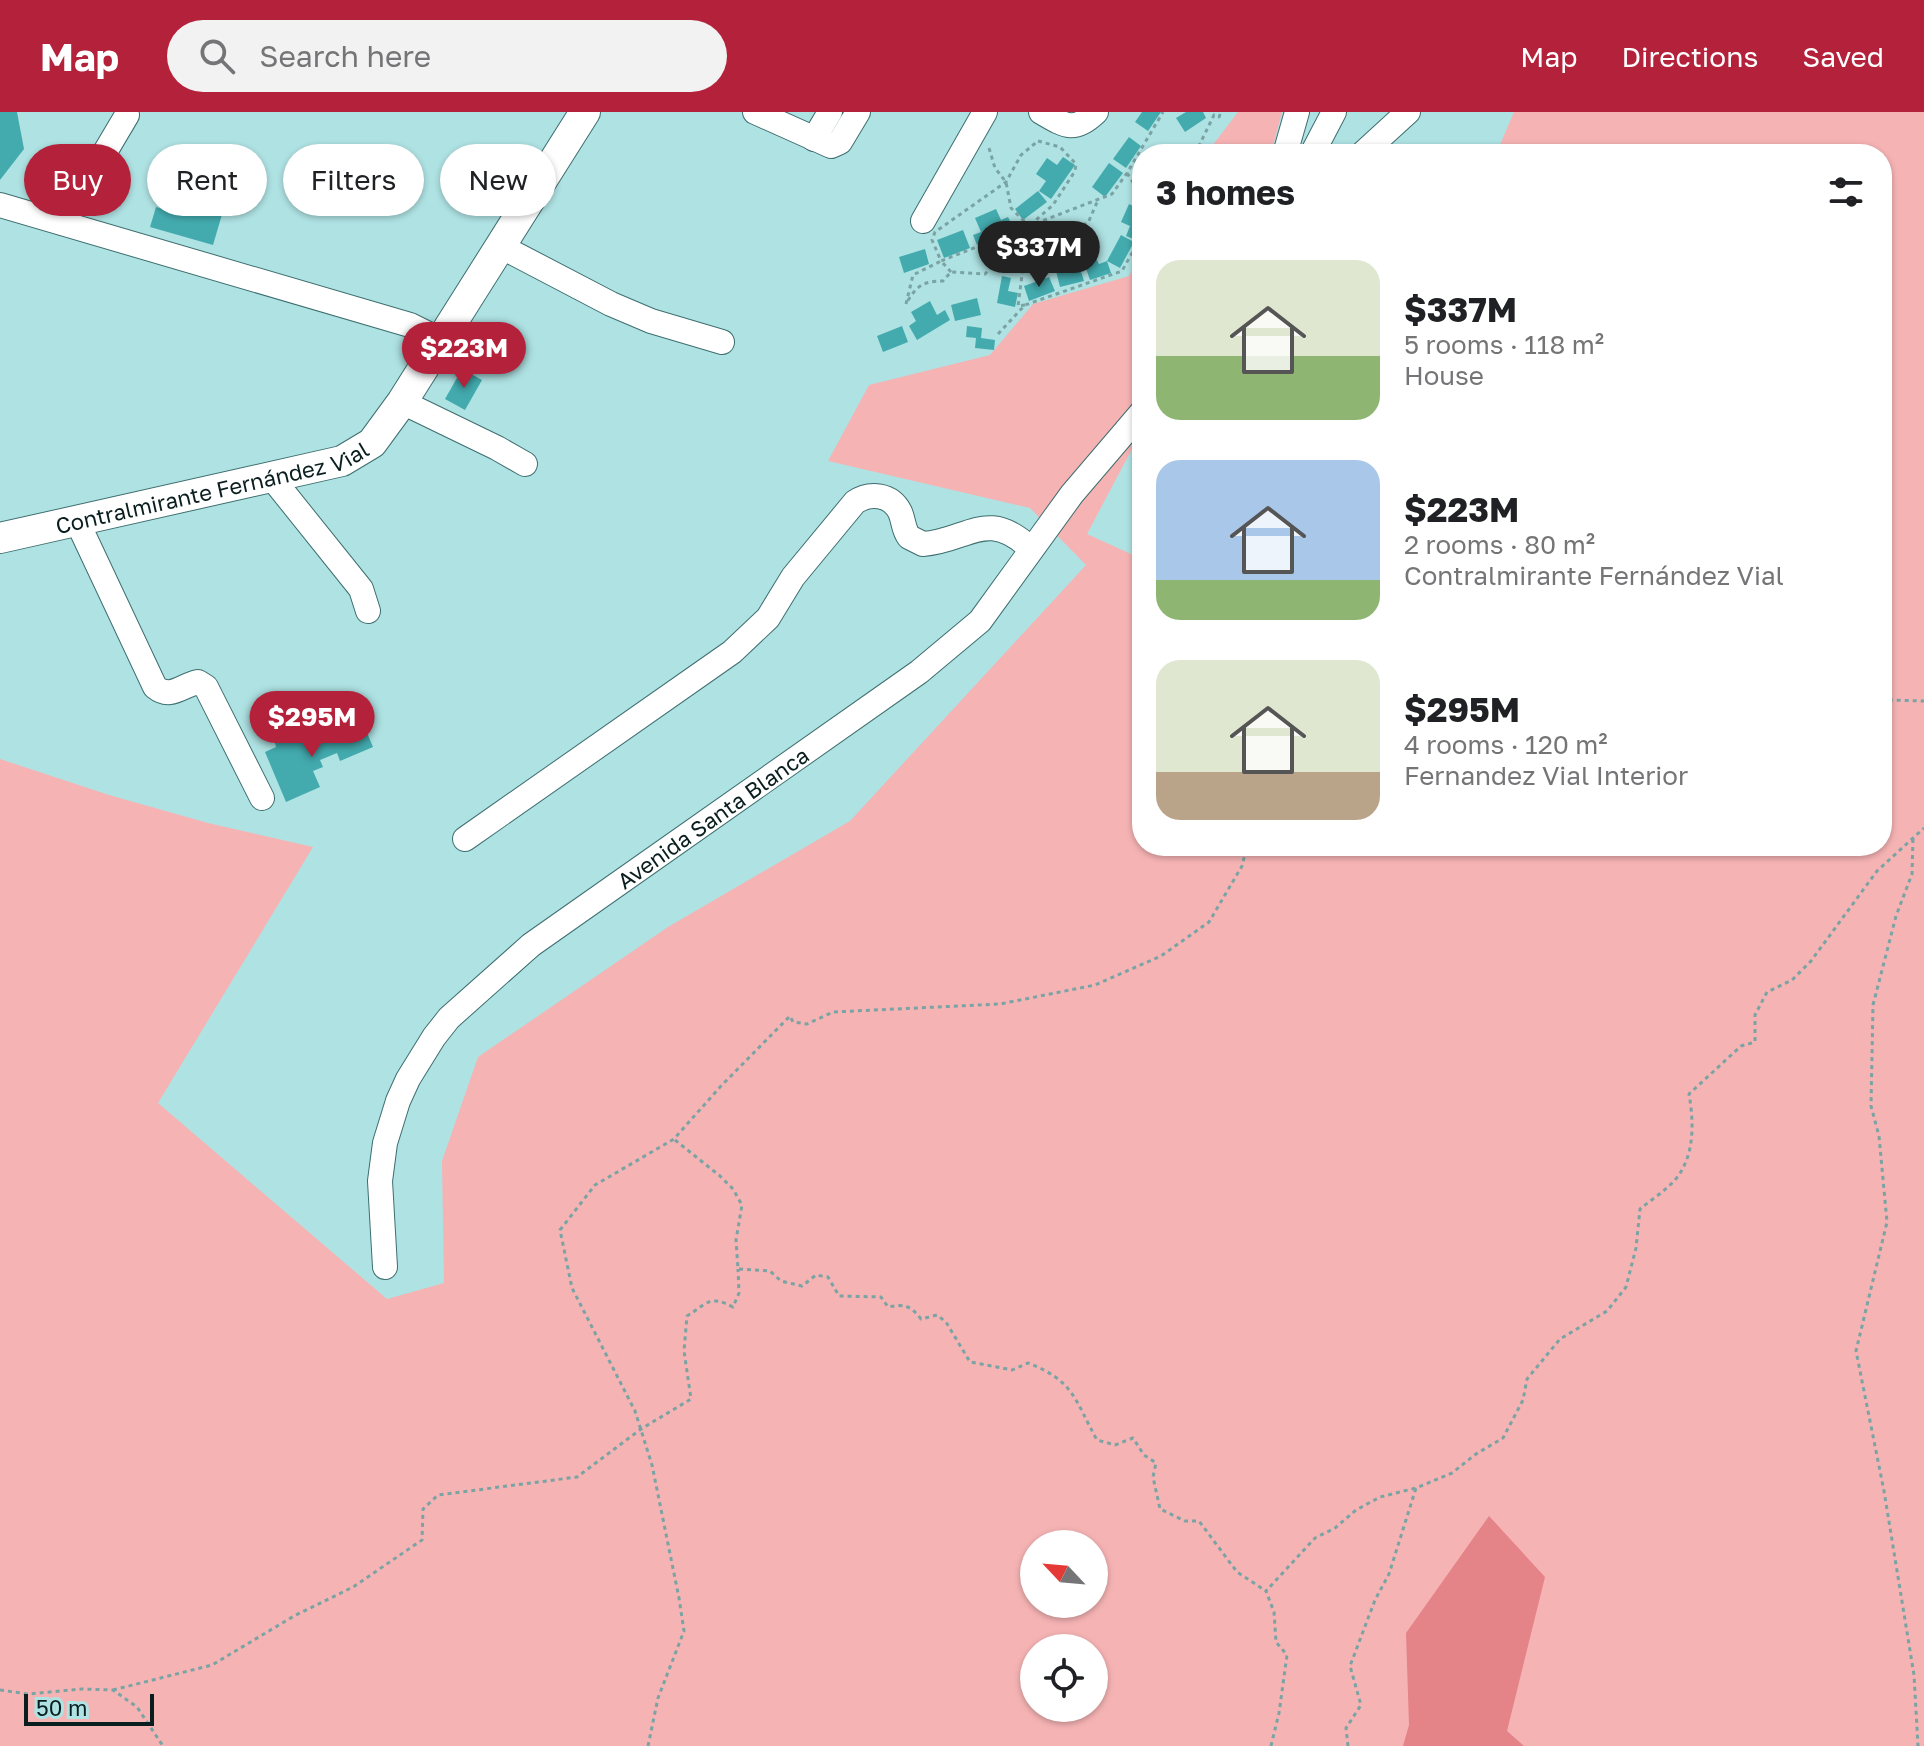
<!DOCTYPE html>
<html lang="en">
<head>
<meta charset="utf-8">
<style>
	:root { --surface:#fff; --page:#f2f2f2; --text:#202124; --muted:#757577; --accent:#b4213b }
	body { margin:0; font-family:"Golos Text",sans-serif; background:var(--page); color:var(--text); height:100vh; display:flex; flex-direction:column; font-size:30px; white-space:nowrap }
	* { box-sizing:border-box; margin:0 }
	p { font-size:26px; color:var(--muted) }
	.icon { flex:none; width:44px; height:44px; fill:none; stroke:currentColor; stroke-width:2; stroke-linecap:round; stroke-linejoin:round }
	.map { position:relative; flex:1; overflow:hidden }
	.panel { position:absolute; left:1132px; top:32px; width:760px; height:712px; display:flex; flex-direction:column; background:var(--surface); border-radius:32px; box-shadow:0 2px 6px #0004 }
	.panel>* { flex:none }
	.guide { position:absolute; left:24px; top:32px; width:760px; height:72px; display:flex; gap:16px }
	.needle { width:52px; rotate:296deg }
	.fabs { position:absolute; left:1020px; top:1418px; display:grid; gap:16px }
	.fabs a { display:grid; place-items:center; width:88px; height:88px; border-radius:50%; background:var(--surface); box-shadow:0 2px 6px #0004; font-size:40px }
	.scale { position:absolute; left:24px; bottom:20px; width:130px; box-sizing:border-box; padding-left:8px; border:4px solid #0a1e1f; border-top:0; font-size:22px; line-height:28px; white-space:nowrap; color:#0a1e1f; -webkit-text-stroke:6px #afe2e3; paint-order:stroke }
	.price { position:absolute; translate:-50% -68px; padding:0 18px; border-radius:28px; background:var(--accent); color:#fff; font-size:26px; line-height:52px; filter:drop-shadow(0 2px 4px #0008) }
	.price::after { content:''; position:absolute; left:50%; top:48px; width:24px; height:18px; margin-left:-12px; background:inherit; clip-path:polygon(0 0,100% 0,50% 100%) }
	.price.selected { background:#222; color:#fff }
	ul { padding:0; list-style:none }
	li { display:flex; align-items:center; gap:24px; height:200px; padding:0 24px }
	li span { display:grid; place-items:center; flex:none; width:224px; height:160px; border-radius:24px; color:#555 }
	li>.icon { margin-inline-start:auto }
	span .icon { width:96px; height:96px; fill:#fffc; stroke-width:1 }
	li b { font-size:34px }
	h2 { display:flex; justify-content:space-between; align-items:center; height:96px; padding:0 24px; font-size:34px }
	.chip { padding:0 28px; border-radius:36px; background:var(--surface); box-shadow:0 2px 6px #0004; font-size:28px; line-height:72px }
	.chip.selected { background:var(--accent); color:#fff }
	header { display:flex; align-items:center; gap:48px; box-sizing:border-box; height:112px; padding:0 40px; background:var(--accent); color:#fff }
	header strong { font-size:38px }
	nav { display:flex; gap:44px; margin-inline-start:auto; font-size:28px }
	.search { width:560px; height:72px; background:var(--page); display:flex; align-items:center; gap:20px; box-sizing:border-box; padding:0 28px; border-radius:44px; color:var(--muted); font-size:30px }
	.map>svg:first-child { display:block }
</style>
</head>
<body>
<header>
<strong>Map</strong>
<div class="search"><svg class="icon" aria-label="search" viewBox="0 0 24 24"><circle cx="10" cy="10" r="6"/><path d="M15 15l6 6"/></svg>Search here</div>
<nav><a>Map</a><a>Directions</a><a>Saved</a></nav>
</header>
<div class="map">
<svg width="1924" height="1634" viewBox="0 0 1924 1634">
	<rect width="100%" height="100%" fill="#afe2e3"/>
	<g fill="#f6b3b4" fill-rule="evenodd">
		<path d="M1238 0H1282L1271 42H1206Z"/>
		<path d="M1514 0H1924V1634H0V647L109 683 208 711 313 735 158 991 387 1187 444 1171 442 1049 478 945 668 815 850 709 1086 453 1030 396 828 349 869 273 990 243 1033 192 1129 164 1142 139V318L1087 422 1142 447V734H1882V42H1496ZM1034 1432H1094V1492H1034ZM1034 1536H1094V1596H1034Z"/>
	</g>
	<path fill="#e48388" d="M1489 1404 1545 1465 1507 1619 1524 1634H1403L1409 1613 1406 1521Z"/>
	<g fill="#43abae">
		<path d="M0 0H17L24 37 0 68Z"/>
		<path d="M1142 0H1161L1148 19 1135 10Z"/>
		<path d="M1186 0H1203L1206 6 1185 20 1176 6Z"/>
		<path d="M1129 25 1141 34 1126 56 1113 47Z"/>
		<path d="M1171 33 1187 42H1166Z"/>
		<path d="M1063 45 1075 53 1051 87 1039 79 1046 69 1036 62 1047 46 1057 53Z"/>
		<path d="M1109 51 1123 61 1105 85 1092 75Z"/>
		<path d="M206 65 231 72 213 133 150 115 156 95 169 99 176 71 202 78Z"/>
		<path d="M1038 79 1047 90 1023 108 1015 97Z"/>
		<path d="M1142 90V120L1138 129 1126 124 1130 114 1121 110 1129 92 1139 97Z"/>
		<path d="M996 97 1001 108 1008 105 1014 117 977 133 973 123 981 120 975 106Z"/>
		<path d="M963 118 970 136 944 146 937 128Z"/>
		<path d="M1121 123 1134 130 1120 156 1107 149Z"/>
		<path d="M925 137 929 152 904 161 899 145Z"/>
		<path d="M1091 142 1092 147 1096 146 1099 152 1107 149 1111 161 1090 168 1082 145Z"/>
		<path d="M1079 153 1084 169 1060 175 1056 159Z"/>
		<path d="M1002 164 1011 166 1008 179 1018 181 1015 195 997 191Z"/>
		<path d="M1049 165 1055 179 1029 189 1024 174Z"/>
		<path d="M977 186 981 203 955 209 951 193Z"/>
		<path d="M930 189 937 203 945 198 950 208 917 228 909 214 916 209 911 200Z"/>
		<path d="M902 214 908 230 883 240 877 224Z"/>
		<path d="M967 214 982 216 981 226 995 228 994 238 975 236 976 226 966 225Z"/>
		<path d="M462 257 482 268 465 298 445 287Z"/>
		<path d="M363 611 373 635 340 649 337 641 320 648 323 655 313 659 320 675 286 690 265 640 276 635 275 631 298 622 300 628 309 624 313 632Z"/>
	</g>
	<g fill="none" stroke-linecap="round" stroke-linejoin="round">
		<defs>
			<g id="minor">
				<path d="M755 0 831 34 840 30 858 0"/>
				<path d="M1041 0C1065 14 1074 21 1096 0"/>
				<path d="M814 27 830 0"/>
				<path d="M1285 42 1297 0"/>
				<path d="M1312 42 1334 0"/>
				<path d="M1362 42 1408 0"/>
				<path d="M0 93 410 213 440 228"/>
				<path d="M923 109 985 0"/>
				<path d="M63 111 127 3"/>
				<path d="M500 134 611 192 651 209 722 230"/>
				<path d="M402 290 497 336 525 352"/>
				<path d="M272 366 361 477 368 499"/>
				<path d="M77 409 155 575C171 588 182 573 198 570L206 575 262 686"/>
				<path d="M465 727 732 540 768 506 793 465 855 390C870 380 891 382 900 400 904 409 903 417 909 425L923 432C968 429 987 395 1031 437"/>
				<path id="s1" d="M385 1155 380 1069 385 1031 398 989 408 967 434 925 449 906 531 833 919 560 980 509 1072 382 1142 300"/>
			</g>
			<g id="major">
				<path id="s2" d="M0 426 342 349 372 331 402 290 585 0"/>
			</g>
		</defs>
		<use href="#minor" stroke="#3e6e6f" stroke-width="26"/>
		<use href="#major" stroke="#3e6e6f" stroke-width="32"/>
		<g stroke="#7aa3a4" stroke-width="3" stroke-dasharray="4 4" stroke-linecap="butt">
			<path d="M1038 29 1060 35 1076 52 1075 59 1053 93 1029 114 941 149 932 128 935 120 1006 70 1021 43Z"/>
			<path d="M989 36 995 56 1006 70 1011 96 1029 114"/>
			<path d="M1195 42 1214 3 1219 5 1221 0"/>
			<path d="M1127 61 1136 75 1142 78"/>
			<path d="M951 160 941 149 913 163 906 192C916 174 923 169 943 169L951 160 985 162 993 153 1010 143 1025 140 1047 126 1088 111 1098 88"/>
			<path d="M1025 193 1018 194 1025 140 1023 135 1029 114 1112 82 1127 61 1163 0"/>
			<path d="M998 222 1025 193 1122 159 1142 123"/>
			<path d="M1882 593 1891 588 1924 589"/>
			<path d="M1913 727 1912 762 1896 804 1873 893 1871 994 1879 1024 1887 1110 1856 1239 1884 1379 1914 1563 1918 1634"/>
			<path d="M675 1028 720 1064 733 1077 742 1093 736 1128 738 1157 770 1159 781 1169 802 1174 816 1163 828 1165 839 1184 881 1185 888 1195C905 1192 910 1193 921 1207L937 1203 946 1210 970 1250 1012 1258 1028 1251C1075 1269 1075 1289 1097 1328L1115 1333 1133 1326 1144 1343 1156 1351 1153 1365 1160 1397 1185 1409H1199L1237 1460 1266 1479"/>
			<path d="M0 1578 28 1582 82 1577 113 1578 137 1595 163 1634"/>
			<path d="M113 1578 212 1553 294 1504 353 1475 422 1428 423 1397 438 1383 577 1365 641 1317 691 1287 684 1239 687 1204C707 1192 709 1182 733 1195L739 1181 738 1157"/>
			<path d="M648 1634 658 1586 684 1519 679 1486 652 1353 635 1299 572 1176 560 1118 595 1073 674 1027 720 975 790 904 793 910 807 912 833 900 1000 892 1095 873 1161 844 1209 810 1242 754 1247 734"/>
			<path d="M1271 1634 1279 1601 1287 1543 1276 1530 1274 1500 1266 1479 1315 1426 1335 1416 1356 1398 1380 1385 1416 1376"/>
			<path d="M1348 1634 1346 1616 1361 1593 1350 1554 1375 1488 1389 1462 1416 1376 1452 1361 1476 1342 1503 1326 1523 1288 1527 1267 1560 1227 1607 1199 1626 1175 1636 1136 1640 1097C1651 1088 1665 1079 1675 1068 1695 1044 1694 1011 1689 982L1741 934 1755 930V903L1767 880 1792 868 1811 849 1877 759 1924 716"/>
		</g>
		<use href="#minor" stroke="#fff" stroke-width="24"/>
		<use href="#major" stroke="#fff" stroke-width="30"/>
	</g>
	<g text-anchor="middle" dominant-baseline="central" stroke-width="6" stroke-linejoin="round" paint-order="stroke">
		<g font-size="22" fill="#0a1e1f" stroke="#afe2e3">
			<text stroke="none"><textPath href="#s2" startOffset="218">Contralmirante Fernández Vial</textPath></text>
			<text stroke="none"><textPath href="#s1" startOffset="598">Avenida Santa Blanca</textPath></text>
		</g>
	</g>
</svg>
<div class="fabs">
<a><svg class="needle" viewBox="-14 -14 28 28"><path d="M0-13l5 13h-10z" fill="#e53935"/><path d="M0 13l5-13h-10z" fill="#757577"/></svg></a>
<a><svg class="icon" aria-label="locate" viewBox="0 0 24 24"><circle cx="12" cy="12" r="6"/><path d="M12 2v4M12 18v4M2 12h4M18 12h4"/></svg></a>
</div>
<div class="scale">50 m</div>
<b class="price selected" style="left:1039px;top:177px">$337M</b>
<b class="price" style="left:464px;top:278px">$223M</b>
<b class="price" style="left:312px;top:647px">$295M</b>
<div class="guide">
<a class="chip selected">Buy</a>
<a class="chip">Rent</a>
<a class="chip">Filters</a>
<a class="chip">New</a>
</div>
<section class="panel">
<h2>3 homes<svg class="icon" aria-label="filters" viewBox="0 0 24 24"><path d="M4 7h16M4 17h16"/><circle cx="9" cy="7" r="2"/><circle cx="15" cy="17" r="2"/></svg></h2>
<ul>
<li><span style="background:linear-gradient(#dfe7d0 60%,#8fb573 0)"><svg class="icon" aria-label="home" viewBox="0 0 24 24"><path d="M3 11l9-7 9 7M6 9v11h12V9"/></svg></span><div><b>$337M</b><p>5 rooms · 118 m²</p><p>House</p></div></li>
<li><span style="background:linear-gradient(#a9c7e8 75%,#8fb573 0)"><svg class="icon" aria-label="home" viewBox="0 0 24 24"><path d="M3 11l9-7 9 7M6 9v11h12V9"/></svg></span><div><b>$223M</b><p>2 rooms · 80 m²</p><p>Contralmirante Fernández Vial</p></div></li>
<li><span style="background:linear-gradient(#dfe7d0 70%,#b9a48a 0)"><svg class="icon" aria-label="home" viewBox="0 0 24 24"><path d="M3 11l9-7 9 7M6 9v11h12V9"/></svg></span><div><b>$295M</b><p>4 rooms · 120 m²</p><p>Fernandez Vial Interior</p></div></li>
</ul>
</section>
</div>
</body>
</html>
